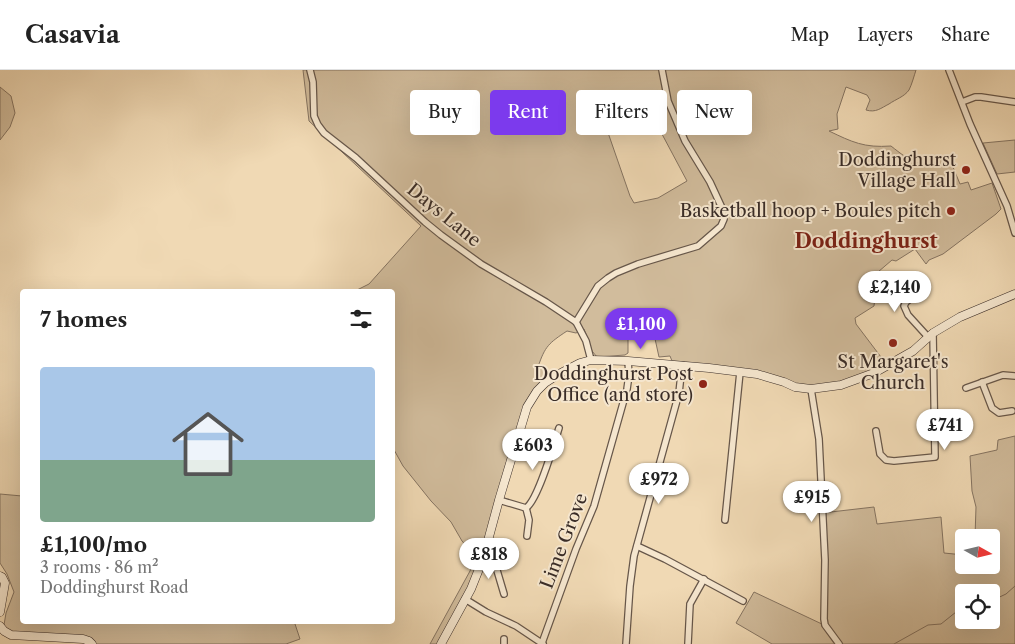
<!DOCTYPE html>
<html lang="en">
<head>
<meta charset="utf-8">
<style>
	:root { --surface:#fff; --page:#f6f6f6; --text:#222; --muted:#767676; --line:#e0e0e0; --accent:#7c3aed }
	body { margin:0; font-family:"Libre Caslon Text",serif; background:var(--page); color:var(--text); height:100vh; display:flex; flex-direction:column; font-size:19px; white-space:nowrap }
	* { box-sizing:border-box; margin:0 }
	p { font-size:16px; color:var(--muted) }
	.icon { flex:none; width:28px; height:28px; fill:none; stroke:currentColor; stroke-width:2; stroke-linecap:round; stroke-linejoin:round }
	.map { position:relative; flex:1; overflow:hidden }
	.details { position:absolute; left:20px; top:219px; width:375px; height:335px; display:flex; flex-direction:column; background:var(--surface); border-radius:5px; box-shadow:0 5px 20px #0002 }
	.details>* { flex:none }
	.hud { position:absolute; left:410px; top:20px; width:475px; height:45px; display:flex; gap:10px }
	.needle { width:32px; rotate:98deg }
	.tools { position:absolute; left:955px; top:459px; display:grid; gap:10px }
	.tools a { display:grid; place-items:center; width:45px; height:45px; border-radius:5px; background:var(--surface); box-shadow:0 5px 20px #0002; font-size:25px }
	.price { position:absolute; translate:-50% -42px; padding:0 11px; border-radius:18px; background:#fff; color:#222; font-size:16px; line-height:32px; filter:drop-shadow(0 1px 2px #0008) }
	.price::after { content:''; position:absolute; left:50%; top:30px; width:15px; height:11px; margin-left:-8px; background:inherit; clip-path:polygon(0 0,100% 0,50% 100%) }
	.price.current { background:var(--accent); color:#fff }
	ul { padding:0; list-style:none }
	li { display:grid; align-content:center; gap:10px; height:265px; padding:0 20px }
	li+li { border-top:1px solid var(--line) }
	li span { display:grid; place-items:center; height:155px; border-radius:5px; color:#555 }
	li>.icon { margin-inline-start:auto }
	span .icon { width:90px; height:90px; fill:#fffc; stroke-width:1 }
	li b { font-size:21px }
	h2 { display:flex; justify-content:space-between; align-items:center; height:60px; padding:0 20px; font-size:21px }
	.pill { padding:0 18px; border-radius:5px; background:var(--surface); box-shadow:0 5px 20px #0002; font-size:18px; line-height:45px }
	.pill.current { background:var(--accent); color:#fff }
	header { display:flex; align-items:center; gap:30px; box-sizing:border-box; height:70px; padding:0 25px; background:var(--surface); border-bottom:1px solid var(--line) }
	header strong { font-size:24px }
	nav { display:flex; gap:28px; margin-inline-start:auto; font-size:18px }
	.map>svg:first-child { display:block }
</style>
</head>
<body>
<header>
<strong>Casavia</strong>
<nav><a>Map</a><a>Layers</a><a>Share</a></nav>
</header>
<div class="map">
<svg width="1015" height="574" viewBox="0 0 1015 574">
	<rect width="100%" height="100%" fill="#f0d9b4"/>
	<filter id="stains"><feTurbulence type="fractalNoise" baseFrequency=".004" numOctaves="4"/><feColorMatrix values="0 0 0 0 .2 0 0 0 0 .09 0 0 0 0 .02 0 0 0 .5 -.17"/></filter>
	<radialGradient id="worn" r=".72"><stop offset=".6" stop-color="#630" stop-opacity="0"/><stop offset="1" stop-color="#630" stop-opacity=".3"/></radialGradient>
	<g fill="#d1bc9c" stroke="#857462" fill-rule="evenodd">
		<path d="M303 0H916C914 6 912 14 909 20 904 27 896 29 889 34 881 38 876 43 866 40L870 30 867 25 846 17 837 44 838 59 829 61C852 72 864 78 891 76 910 91 924 102 948 85L960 114 968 112 971 120 992 113 1001 139 996 144 943 184 929 190 926 194 915 179 896 191 892 190 878 202 874 236 855 248 856 254 887 295 874 303 811 319 784 312 672 291 670 286 659 287 650 246H628V283L625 285 597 287 592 281 584 259 576 263 567 261C549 273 545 276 538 297L553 302 554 307 531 329 483 489 441 574H430L470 501 476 487 462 471 451 452 431 431 403 396 393 378 392 221H355L369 214 421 156 309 51ZM650 38 655 51 687 111 658 128 634 133 630 126 605 54Z"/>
		<path d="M0 17 11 26 15 43 10 57 0 70Z"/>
		<path d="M1015 70V102L997 104 983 73Z"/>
		<path d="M1015 366V574H772L736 553 754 522 824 555 822 443 874 437 877 454 941 447 944 483 964 485V495H991V468L975 467 976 437 972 421 970 386 997 380 998 370ZM964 522H991V550H964Z"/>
		<path d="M0 424 22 426V551H294L300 569 286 574H93L89 567 10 563 4 555 6 543 14 522 7 504 0 493Z"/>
	</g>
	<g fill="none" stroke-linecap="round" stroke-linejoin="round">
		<g stroke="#82705f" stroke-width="1">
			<path d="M991 531 1006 524 1015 516"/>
			<path d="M894 574 928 555 941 554 961 538 964 537"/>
		</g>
		<defs>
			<g id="street">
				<path d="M310 0 313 12 314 46 318 55 324 63 356 88 425 152 441 165 481 194 546 232 576 252 586 271 591 290"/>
				<path d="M949 0 970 54 1007 136 1015 163"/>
				<path d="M962 32 975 27H981L1015 32"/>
				<path d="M921 221 906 232 904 236 908 245 928 267"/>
				<path d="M576 252 598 216 608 208 616 203 638 194 698 176 721 156 724 149 722 138 710 112 685 71 668 31 662 0"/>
				<path d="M982 312 992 338 999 343 1012 341"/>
				<path d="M966 318 1003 305 1015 306"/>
				<path d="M811 319 819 369 825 490 824 549 825 555 839 574"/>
				<path d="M876 361 880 384 886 390 894 391 935 387 933 263"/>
				<path d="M499 430 526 438C538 430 554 374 559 358"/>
				<path d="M526 438 529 450 527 466"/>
				<path d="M725 450 740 302"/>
				<path d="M637 476 665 489 743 531"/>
				<path d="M483 489 496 497 504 524"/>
				<path d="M465 529 486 542 516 556 543 574"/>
				<path d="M504 569V574"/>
				<path d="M542 573 576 479 594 436 627 319 629 305 628 291"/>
				<path d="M626 574 630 516 634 486 679 323 682 295"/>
				<path d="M688 574 690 534 704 509"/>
			</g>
			<g id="secondary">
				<path d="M0 506 2 507 5 513 0 542"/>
				<path d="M0 556 4 561 11 565 83 569 89 571 92 574"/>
				<path d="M441 574 471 519 483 489 499 430 527 337 537 321 545 313 559 304 580 293 591 290 628 291 709 298 757 304 784 312 795 317 811 319 841 315 874 303 913 281 933 263 960 247 1015 224"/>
			</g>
		</defs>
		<use href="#street" stroke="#67574a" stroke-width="8"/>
		<use href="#secondary" stroke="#392c27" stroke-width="9"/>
		<use href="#street" stroke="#f5e6ce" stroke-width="5.5"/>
		<use href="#secondary" stroke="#f5e6ce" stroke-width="8"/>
	</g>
	<g fill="#8f2418" stroke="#f5e6ce" stroke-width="2">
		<circle cx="966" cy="100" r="5"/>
		<circle cx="951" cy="141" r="5"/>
		<circle cx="893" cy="273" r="5"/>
		<circle cx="703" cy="314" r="5"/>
	</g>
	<g text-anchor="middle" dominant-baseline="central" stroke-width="4" stroke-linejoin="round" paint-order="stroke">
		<g font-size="18" fill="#392c27" stroke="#f5e6ce" text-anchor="end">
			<text x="956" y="90">Doddinghurst<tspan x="956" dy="21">Village Hall</tspan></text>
			<text x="941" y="141">Basketball hoop + Boules pitch</text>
			<text x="893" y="292" text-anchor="middle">St Margaret's<tspan x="893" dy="21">Church</tspan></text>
			<text x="693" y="304">Doddinghurst Post<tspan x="693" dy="21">Office (and store)</tspan></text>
		</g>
		<g font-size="18" fill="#392c27" stroke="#f5e6ce">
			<text transform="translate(444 145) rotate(39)">Days Lane</text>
			<text transform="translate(564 471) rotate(-69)">Lime Grove</text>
		</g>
		<g font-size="20" font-weight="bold" fill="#7a1f14" stroke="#f5e6ce">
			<text x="866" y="171">Doddinghurst</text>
		</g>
	</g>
	<rect width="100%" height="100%" filter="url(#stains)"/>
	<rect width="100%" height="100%" fill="url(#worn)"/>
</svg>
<div class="tools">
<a><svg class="needle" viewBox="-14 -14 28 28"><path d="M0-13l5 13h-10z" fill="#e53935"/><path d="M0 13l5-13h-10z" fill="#767676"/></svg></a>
<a><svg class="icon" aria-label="locate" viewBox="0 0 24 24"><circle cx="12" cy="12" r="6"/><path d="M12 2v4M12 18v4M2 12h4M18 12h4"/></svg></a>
</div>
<b class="price" style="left:895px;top:243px">£2,140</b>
<b class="price current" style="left:641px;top:280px">£1,100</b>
<b class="price" style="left:945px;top:381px">£741</b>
<b class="price" style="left:533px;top:401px">£603</b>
<b class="price" style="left:659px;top:435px">£972</b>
<b class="price" style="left:812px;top:453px">£915</b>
<b class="price" style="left:489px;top:510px">£818</b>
<div class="hud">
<a class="pill">Buy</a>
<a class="pill current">Rent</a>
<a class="pill">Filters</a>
<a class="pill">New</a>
</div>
<section class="details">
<h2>7 homes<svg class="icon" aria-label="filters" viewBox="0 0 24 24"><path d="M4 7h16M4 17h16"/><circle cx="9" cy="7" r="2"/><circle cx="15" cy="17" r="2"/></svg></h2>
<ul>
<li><span style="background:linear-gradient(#a9c7e8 60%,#7fa58c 0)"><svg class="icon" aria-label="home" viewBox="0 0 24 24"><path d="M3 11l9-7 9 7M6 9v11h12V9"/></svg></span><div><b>£1,100/mo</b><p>3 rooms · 86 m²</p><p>Doddinghurst Road</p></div></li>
</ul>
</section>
</div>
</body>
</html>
